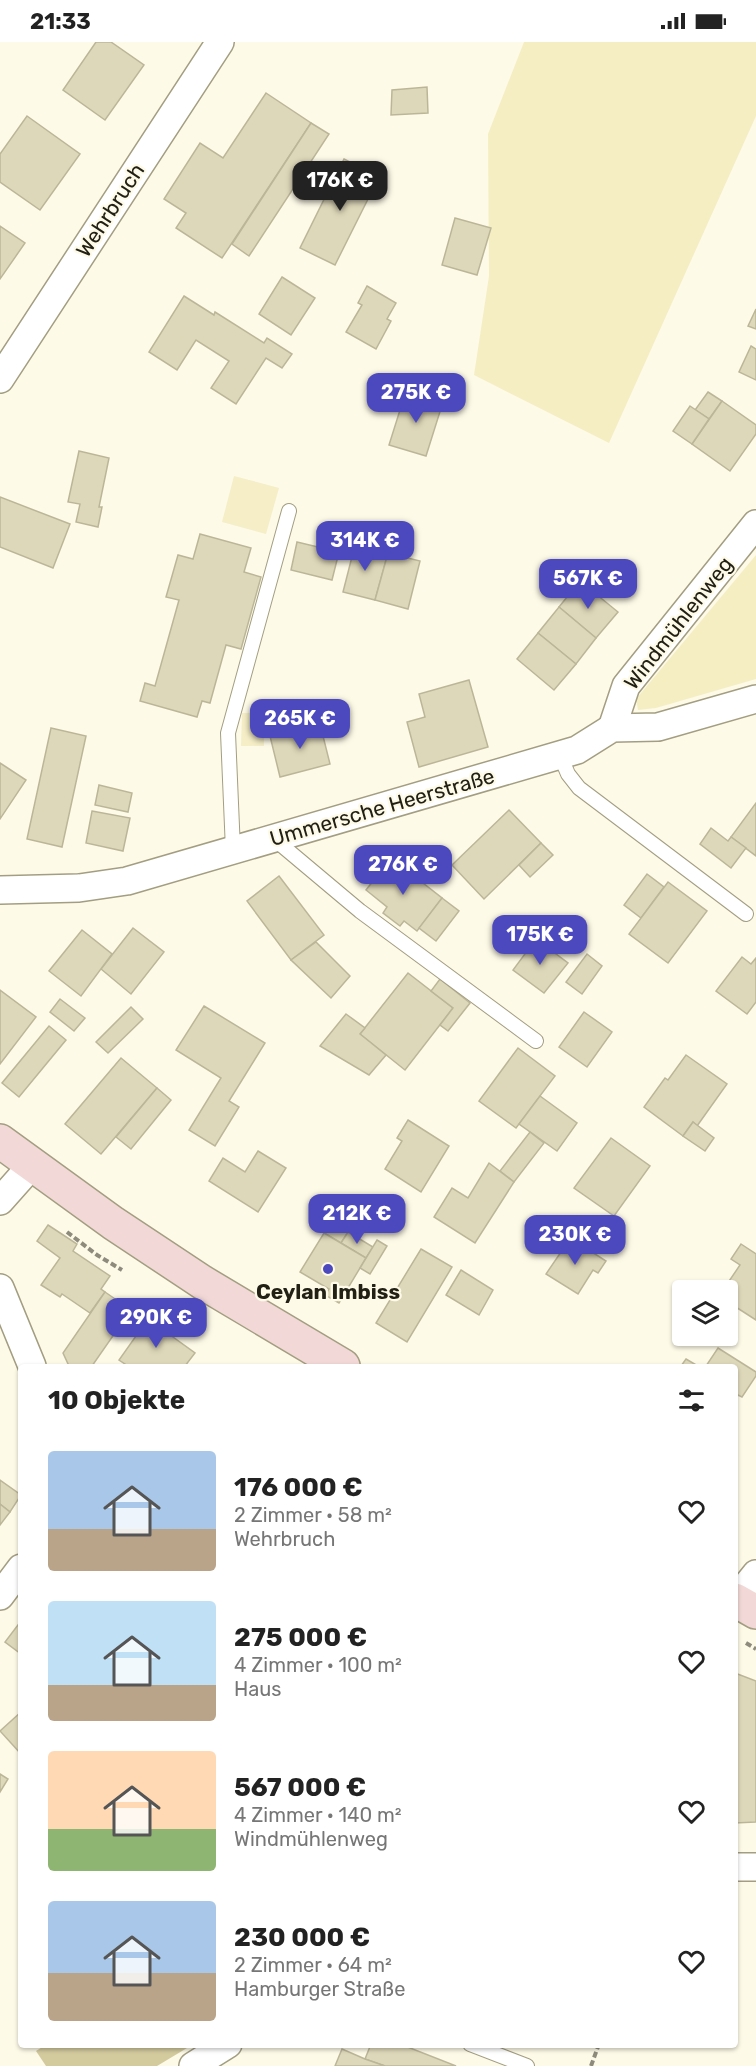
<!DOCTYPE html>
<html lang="de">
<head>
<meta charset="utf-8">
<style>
	:root { --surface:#fff; --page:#f2f2f2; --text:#222; --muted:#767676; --accent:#4c49bf }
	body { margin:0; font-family:Rubik,sans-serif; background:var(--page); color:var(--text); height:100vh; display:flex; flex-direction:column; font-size:22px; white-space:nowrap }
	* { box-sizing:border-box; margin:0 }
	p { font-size:20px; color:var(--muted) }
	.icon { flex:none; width:33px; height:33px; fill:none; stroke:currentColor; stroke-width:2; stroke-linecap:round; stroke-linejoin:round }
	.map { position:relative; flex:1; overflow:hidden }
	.drawer { position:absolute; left:18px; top:1322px; width:720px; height:684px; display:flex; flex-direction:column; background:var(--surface); border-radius:6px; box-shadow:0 2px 4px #0004 }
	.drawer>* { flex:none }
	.tools { position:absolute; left:672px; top:1238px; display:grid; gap:12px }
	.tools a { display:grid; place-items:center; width:66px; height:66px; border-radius:6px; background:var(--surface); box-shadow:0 2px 4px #0004; font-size:30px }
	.price { position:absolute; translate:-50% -51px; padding:0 14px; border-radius:12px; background:var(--accent); color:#fff; font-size:20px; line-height:39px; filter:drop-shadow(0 2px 3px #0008) }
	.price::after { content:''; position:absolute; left:50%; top:36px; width:18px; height:14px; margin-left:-9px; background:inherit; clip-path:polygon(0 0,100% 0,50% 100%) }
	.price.current { background:#222; color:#fff }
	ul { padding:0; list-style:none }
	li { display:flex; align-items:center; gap:18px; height:150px; padding:0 30px }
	li span { display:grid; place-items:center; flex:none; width:168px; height:120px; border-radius:6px; color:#555 }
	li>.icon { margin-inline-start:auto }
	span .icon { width:72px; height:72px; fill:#fffc; stroke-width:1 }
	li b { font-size:26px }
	h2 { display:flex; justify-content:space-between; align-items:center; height:72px; padding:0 30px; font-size:26px }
	.status { display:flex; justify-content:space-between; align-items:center; height:42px; padding:0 30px; background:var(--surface); direction:ltr }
	.status svg { height:16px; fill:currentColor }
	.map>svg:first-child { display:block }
</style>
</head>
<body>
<div class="status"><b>21:33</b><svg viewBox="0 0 49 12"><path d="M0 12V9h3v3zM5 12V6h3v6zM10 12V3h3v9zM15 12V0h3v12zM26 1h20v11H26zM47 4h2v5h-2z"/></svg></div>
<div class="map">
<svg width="756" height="2024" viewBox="0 0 756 2024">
	<rect width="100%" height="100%" fill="#fefae8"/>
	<g fill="#f5eec7">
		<path d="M234 434 279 446 266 492 222 480Z"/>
		<path d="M242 671H264V704H241Z"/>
	</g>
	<g fill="#f6eec3">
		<path d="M524 0H756V74L609 401 474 333 489 234 488 92Z"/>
		<path d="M756 513V637L656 666 638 668 636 657Z"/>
	</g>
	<path fill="#d3ca9d" d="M47 2002H192V2003L157 2024H46L36 2009Z"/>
	<g fill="#ded8ba" stroke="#bcb699" stroke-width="1.5">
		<path d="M96 0H111L144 23 105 78 63 48Z"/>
		<path d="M427 45 428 71 391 73 392 48Z"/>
		<path d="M266 51 311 81 222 216 176 186 186 171 164 157 200 101 223 116Z"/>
		<path d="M27 74 80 112 40 168 0 140V112Z"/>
		<path d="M311 81 329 92 249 214 232 202Z"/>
		<path d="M344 117 379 135 335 223 300 206Z"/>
		<path d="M455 176 491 186 477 233 442 223Z"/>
		<path d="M0 184 25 201 0 237Z"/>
		<path d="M282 235 315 256 291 293 259 272Z"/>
		<path d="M367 244 396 261 387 277 391 279 376 307 346 290 362 263 358 261Z"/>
		<path d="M184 254 214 273 215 270 264 301 267 296 292 312 282 326 266 316 236 362 211 346 229 319 196 298 177 328 149 310Z"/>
		<path d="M756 267V287L748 284Z"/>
		<path d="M751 304 756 307V338L739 330Z"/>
		<path d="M406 349 443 360 426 414 389 403Z"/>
		<path d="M708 350 722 359 709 377 695 368Z"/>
		<path d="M722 359 756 383V392L730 429 692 402Z"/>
		<path d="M690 364 709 377 692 402 673 389Z"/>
		<path d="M79 409 109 416 99 465H102L98 485 76 480 80 462 68 460Z"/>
		<path d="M0 455 70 482 53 526 0 505Z"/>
		<path d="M200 492 251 506 244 530 261 535 241 607 226 603 210 661 202 659 197 675 140 659 145 641 155 644 179 558 166 555 178 513 193 517Z"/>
		<path d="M297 500 339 510 332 538 291 528Z"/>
		<path d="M355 503 388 511 375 558 343 550Z"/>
		<path d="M388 511 420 519 408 567 375 558Z"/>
		<path d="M580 539 618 570 596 596 559 565Z"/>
		<path d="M559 565 596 596 576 622 538 591Z"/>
		<path d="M538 591 576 622 554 648 517 617Z"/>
		<path d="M469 638 488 705 419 725 407 680 425 675 419 652Z"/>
		<path d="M320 682 330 722 280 735 270 694Z"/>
		<path d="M51 686 86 694 62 805 27 797Z"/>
		<path d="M0 721 26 738 0 777Z"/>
		<path d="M99 743 132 751 128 770 95 763Z"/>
		<path d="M756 761V814L731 795Z"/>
		<path d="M509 768 541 801 484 857 452 823Z"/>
		<path d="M92 769 130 776 123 809 86 801Z"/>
		<path d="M711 786 728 799 731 795 746 806 731 826 700 802Z"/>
		<path d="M541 801 553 813 530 835 519 823Z"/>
		<path d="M391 816 442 856 417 889 404 879 400 884 383 871 387 865 366 848Z"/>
		<path d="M647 832 664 845 641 876 624 863Z"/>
		<path d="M279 834 324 893 291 918 247 859Z"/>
		<path d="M668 840 707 869 668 921 629 892Z"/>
		<path d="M442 856 459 869 436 899 419 886Z"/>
		<path d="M133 886 164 910 131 952 101 927Z"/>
		<path d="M82 888 112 912 81 954 49 929Z"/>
		<path d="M536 897 568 921 544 951 513 928Z"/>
		<path d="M316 900 350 934 331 956 291 918Z"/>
		<path d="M587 912 602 924 582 952 566 940Z"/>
		<path d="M742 915 751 922 756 916V960L747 972 716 949Z"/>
		<path d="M408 931 453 966 405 1028 360 992Z"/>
		<path d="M440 937 470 961 448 989 440 983 453 966 431 949Z"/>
		<path d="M0 948 36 975 0 1022Z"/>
		<path d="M60 957 85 976 74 989 50 970Z"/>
		<path d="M204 964 265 1001 229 1059 239 1065 215 1104 189 1088 221 1036 176 1008Z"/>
		<path d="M131 965 143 977 108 1011 96 1000Z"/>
		<path d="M584 970 612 990 587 1025 559 1005Z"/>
		<path d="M346 972 365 986 360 992 386 1013 369 1033 320 1004Z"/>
		<path d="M49 984 66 998 19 1055 2 1041Z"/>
		<path d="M518 1006 555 1034 516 1086 479 1059Z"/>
		<path d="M686 1013 727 1042 697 1084 693 1080 683 1094 644 1065 665 1036 668 1038Z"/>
		<path d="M121 1016 157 1046 101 1112 65 1082Z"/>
		<path d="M157 1046 171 1058 131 1107 116 1095Z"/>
		<path d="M540 1054 577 1081 557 1109 519 1082Z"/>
		<path d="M408 1078 449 1104 421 1150 385 1127 402 1099 397 1096Z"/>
		<path d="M693 1080 714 1096 705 1109 683 1094Z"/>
		<path d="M530 1090 544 1101 514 1140 500 1129Z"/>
		<path d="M611 1096 650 1124 614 1174 574 1146Z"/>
		<path d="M258 1109 286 1126 258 1170 209 1139 223 1116 245 1130Z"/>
		<path d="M489 1121 514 1140 475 1201 434 1175 452 1146 468 1156Z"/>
		<path d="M342 1162 359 1173 341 1201 324 1191Z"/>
		<path d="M48 1183 77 1202 73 1209 110 1234 101 1247 105 1250 90 1271 62 1252 60 1255 41 1243 60 1216 37 1199Z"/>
		<path d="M348 1190 373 1205 366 1216 341 1201Z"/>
		<path d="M324 1191 366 1216 339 1261 325 1253 329 1247 300 1230Z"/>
		<path d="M570 1196 606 1219 598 1231 593 1228 578 1252 546 1232 563 1207 568 1210 571 1205 566 1202Z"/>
		<path d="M377 1198 387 1204 370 1232 360 1226Z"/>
		<path d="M741 1202 756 1212V1278L728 1260V1248H723L740 1223 731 1217Z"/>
		<path d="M421 1207 452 1225 407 1300 376 1281Z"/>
		<path d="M461 1228 493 1248 479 1273 446 1253Z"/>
		<path d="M105 1250 131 1268 92 1324H69L63 1311Z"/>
		<path d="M148 1277 195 1311 185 1324H128L119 1318Z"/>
		<path d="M718 1306 756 1330V1334L742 1355 738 1353 735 1358V1324H706Z"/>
		<path d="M686 1317 698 1324H681Z"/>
		<path d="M0 1438 21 1453 10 1470 0 1462Z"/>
		<path d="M0 1462 10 1470 0 1483Z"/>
		<path d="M21 1579V1612L5 1600Z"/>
		<path d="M735 1631 756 1639V1780L735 1781Z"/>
		<path d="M21 1670V1712L0 1689Z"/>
		<path d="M0 1732 8 1737 0 1750Z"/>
		<path d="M371 2002H400L456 2024H385L365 2017Z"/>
		<path d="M342 2007 365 2017 385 2024H335Z"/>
	</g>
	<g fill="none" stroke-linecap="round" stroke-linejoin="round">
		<defs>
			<g id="lane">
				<path d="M560 713 568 732 579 746 746 872"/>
				<path d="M273 796 360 869 536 999"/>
				<path d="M233 808 228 691 289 469"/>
				<path d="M470 2002 527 2024"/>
			</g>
			<g id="street">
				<path d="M0 337 220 0"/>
				<path d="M612 686 626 644 756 482"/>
				<path d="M0 848 79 846 127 839 577 708 612 686 658 685 756 657"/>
				<path d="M0 1159 32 1123"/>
				<path d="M0 1246 32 1324"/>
				<path d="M0 1554 21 1526"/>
				<path d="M735 1558 756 1532"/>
				<path d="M735 1825H756"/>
				<path d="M193 2024 228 2002"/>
			</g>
			<g id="secondary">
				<path d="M0 1099 113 1181 202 1240 343 1324"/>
				<path d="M735 1558 756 1570"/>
			</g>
		</defs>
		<use href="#lane" stroke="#a39e81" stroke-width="16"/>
		<use href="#street" stroke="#a39e81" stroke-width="30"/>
		<use href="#secondary" stroke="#a39e81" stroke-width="36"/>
		<g stroke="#8e8b7c" stroke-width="4" stroke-dasharray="6 3" stroke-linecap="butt">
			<path d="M67 1190 97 1213 122 1228"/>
			<path d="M746 1601 756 1607"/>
			<path d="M591 2024 599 2002"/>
		</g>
		<use href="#lane" stroke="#fff" stroke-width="14"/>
		<use href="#street" stroke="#fff" stroke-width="27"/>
		<use href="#secondary" stroke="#f2d9d7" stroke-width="33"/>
	</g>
	<circle fill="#4c49bf" stroke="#fefae8" stroke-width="2" cx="328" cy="1227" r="6"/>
	<g text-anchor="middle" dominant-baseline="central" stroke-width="4.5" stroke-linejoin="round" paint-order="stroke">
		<g font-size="21" fill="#222015" stroke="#fefae8">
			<text transform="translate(110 168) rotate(-57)">Wehrbruch</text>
			<text transform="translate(678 581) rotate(-52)">Windmühlenweg</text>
			<text transform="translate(382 765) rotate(-16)">Ummersche Heerstraße</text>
		</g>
		<g font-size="21" font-weight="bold" fill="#222015" stroke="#fefae8">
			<text x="328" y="1249">Ceylan Imbiss</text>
		</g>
	</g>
</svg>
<div class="tools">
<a><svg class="icon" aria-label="layers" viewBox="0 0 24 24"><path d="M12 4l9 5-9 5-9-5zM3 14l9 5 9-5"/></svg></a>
</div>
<b class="price current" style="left:340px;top:170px">176K €</b>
<b class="price" style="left:416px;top:382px">275K €</b>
<b class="price" style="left:365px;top:530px">314K €</b>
<b class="price" style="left:588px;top:568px">567K €</b>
<b class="price" style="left:300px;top:708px">265K €</b>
<b class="price" style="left:403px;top:854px">276K €</b>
<b class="price" style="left:540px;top:924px">175K €</b>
<b class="price" style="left:357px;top:1203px">212K €</b>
<b class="price" style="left:575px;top:1224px">230K €</b>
<b class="price" style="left:156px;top:1307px">290K €</b>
<section class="drawer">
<h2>10 Objekte<svg class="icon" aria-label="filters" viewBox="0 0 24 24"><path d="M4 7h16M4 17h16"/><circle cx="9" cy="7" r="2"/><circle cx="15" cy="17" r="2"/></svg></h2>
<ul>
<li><span style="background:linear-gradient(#a9c7e8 65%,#b9a48a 0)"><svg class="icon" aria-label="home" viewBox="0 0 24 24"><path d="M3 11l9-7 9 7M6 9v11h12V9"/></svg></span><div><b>176 000 €</b><p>2 Zimmer · 58 m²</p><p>Wehrbruch</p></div><svg class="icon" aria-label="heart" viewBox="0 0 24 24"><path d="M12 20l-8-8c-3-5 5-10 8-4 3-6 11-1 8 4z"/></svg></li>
<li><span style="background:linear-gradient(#bfe0f5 70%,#b9a48a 0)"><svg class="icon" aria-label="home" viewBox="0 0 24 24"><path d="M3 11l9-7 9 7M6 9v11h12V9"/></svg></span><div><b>275 000 €</b><p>4 Zimmer · 100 m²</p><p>Haus</p></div><svg class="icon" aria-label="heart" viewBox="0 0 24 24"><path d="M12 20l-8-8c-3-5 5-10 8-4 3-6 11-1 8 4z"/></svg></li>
<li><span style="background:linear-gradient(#ffd9b3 65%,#8fb573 0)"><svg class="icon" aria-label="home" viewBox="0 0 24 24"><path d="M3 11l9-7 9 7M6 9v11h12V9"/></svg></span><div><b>567 000 €</b><p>4 Zimmer · 140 m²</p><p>Windmühlenweg</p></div><svg class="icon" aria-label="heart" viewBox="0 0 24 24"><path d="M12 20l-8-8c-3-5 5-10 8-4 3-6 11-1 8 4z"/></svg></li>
<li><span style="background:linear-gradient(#a9c7e8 60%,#b9a48a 0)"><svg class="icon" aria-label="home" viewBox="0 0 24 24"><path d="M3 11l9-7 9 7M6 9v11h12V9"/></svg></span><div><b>230 000 €</b><p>2 Zimmer · 64 m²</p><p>Hamburger Straße</p></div><svg class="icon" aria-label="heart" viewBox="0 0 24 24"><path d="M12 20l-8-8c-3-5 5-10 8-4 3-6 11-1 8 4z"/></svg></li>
</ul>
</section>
</div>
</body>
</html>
